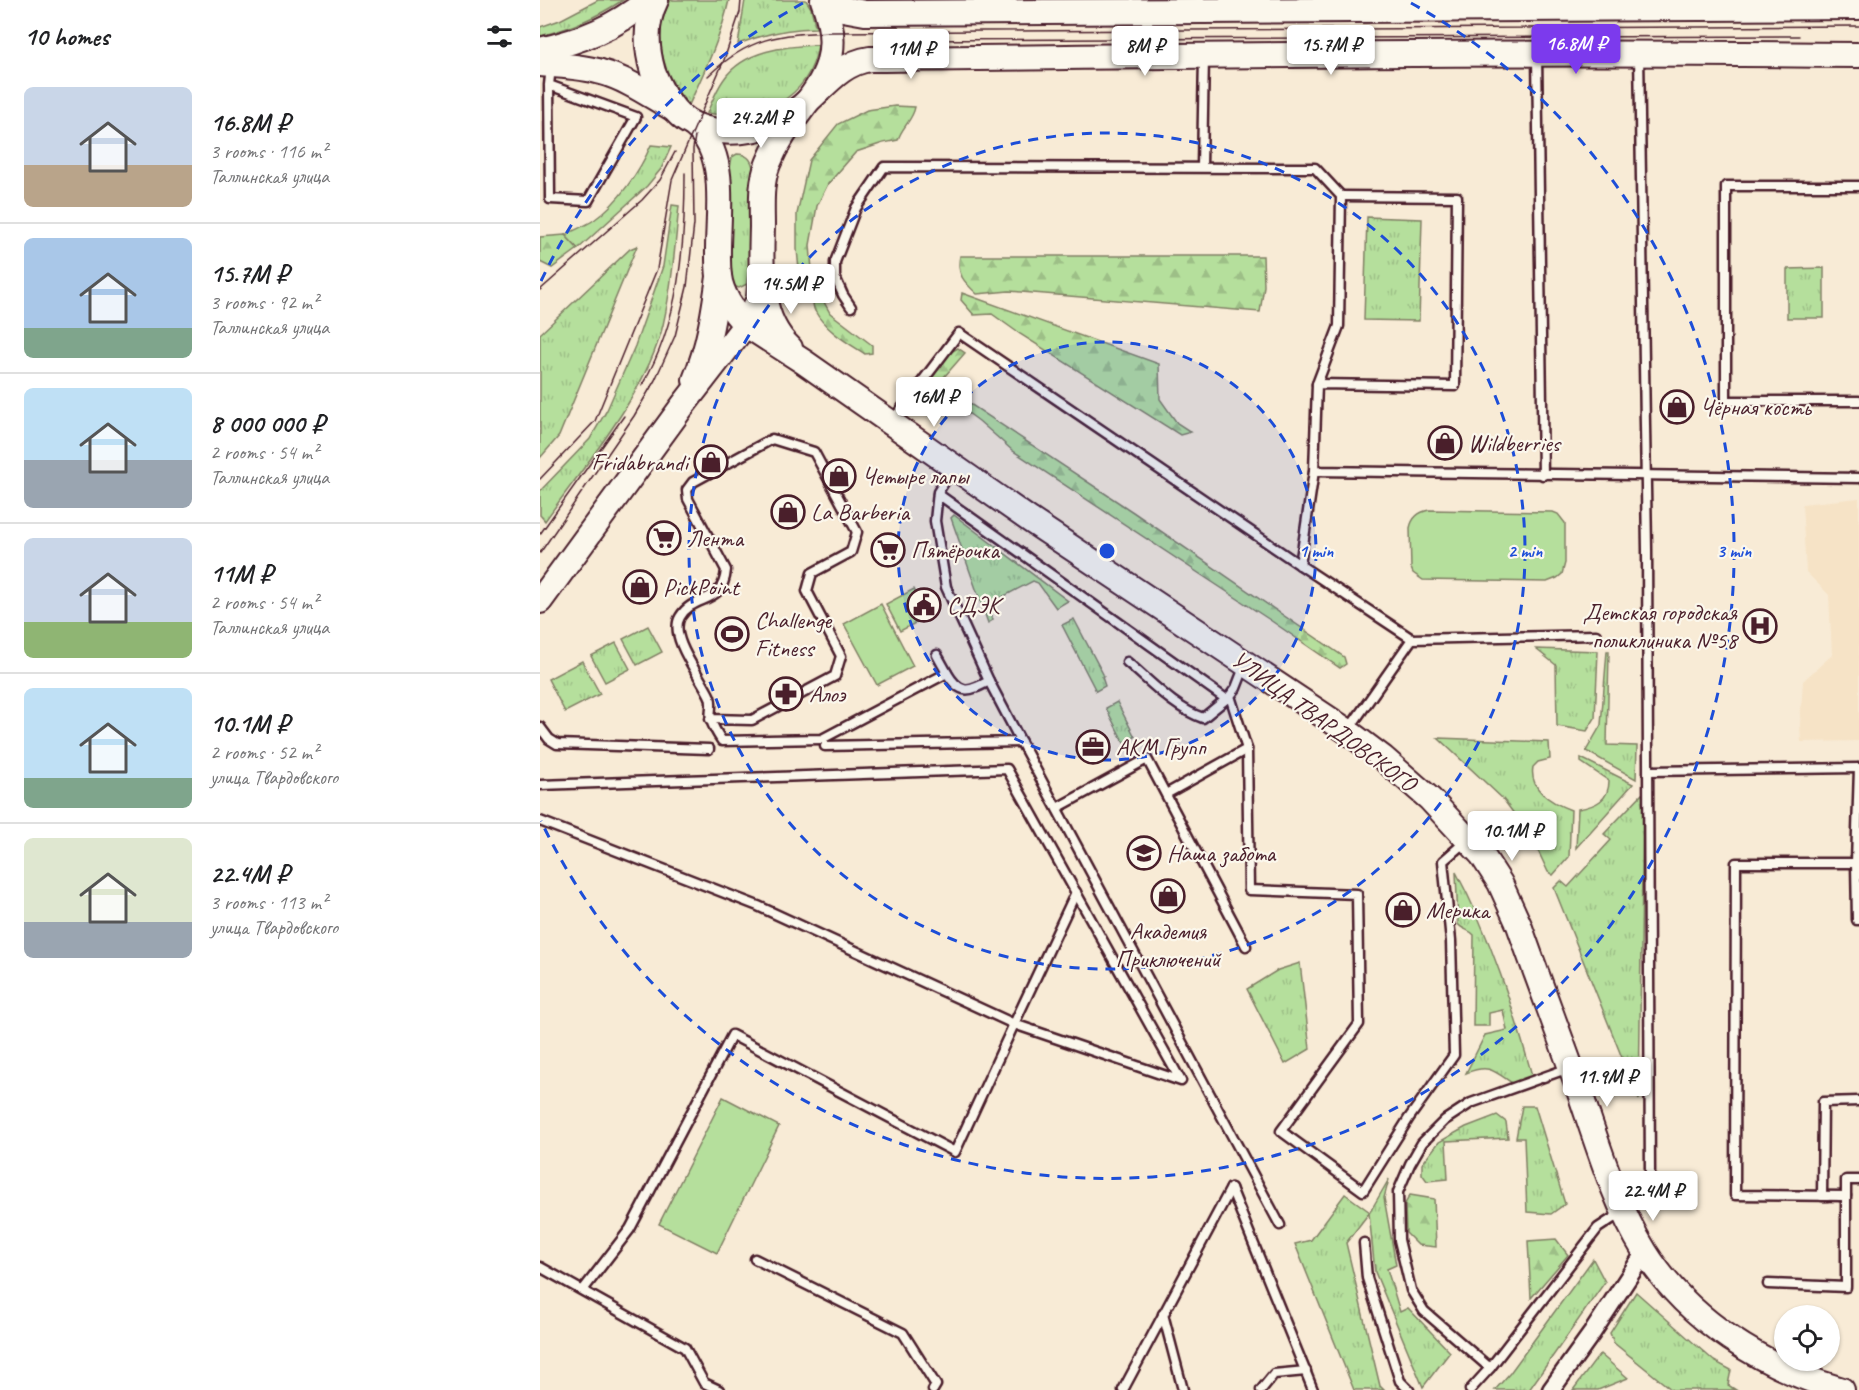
<!DOCTYPE html>
<html lang="en">
<head>
<meta charset="utf-8">
<style>
	:root { --surface:#fff; --page:#f6f6f6; --text:#202124; --muted:#757577; --line:#e0e0e0; --accent:#7c3aed }
	body { margin:0; font-family:Caveat,sans-serif; background:var(--page); color:var(--text); height:100vh; display:flex; flex-direction:column; font-size:22px; white-space:nowrap }
	* { box-sizing:border-box; margin:0 }
	p { font-size:20px; color:var(--muted) }
	.icon { flex:none; width:33px; height:33px; fill:none; stroke:currentColor; stroke-width:2; stroke-linecap:round; stroke-linejoin:round }
	.map { position:relative; flex:1; overflow:hidden }
	.side { display:flex; flex-direction:column; background:var(--surface); width:540px }
	.side>* { flex:none }
	.fabs { position:absolute; left:1234px; top:1305px; display:grid; gap:12px }
	.fabs a { display:grid; place-items:center; width:66px; height:66px; border-radius:50%; background:var(--surface); box-shadow:0 2px 4px #0004; font-size:30px }
	.price { position:absolute; translate:-50% -51px; padding:0 14px; border-radius:6px; background:#fff; color:#222; font-size:20px; line-height:39px; filter:drop-shadow(0 2px 3px #0008) }
	.price::after { content:''; position:absolute; left:50%; top:36px; width:18px; height:14px; margin-left:-9px; background:inherit; clip-path:polygon(0 0,100% 0,50% 100%) }
	.price.active { background:var(--accent); color:#fff }
	ul { padding:0; list-style:none }
	li { display:flex; align-items:center; gap:18px; height:150px; padding:0 24px }
	li+li { border-top:2px solid var(--line) }
	li span { display:grid; place-items:center; flex:none; width:168px; height:120px; border-radius:9px; color:#555 }
	li>.icon { margin-inline-start:auto }
	span .icon { width:72px; height:72px; fill:#fffc; stroke-width:1 }
	li b { font-size:26px }
	h2 { display:flex; justify-content:space-between; align-items:center; height:72px; padding:0 24px; font-size:26px }
	main { display:flex; flex:1; min-height:0 }
	.map>svg:first-child { display:block }
</style>
</head>
<body>
<main>
<section class="side">
<h2>10 homes<svg class="icon" aria-label="filters" viewBox="0 0 24 24"><path d="M4 7h16M4 17h16"/><circle cx="9" cy="7" r="2"/><circle cx="15" cy="17" r="2"/></svg></h2>
<ul>
<li><span style="background:linear-gradient(#c9d6e8 65%,#b9a48a 0)"><svg class="icon" aria-label="home" viewBox="0 0 24 24"><path d="M3 11l9-7 9 7M6 9v11h12V9"/></svg></span><div><b>16.8M ₽</b><p>3 rooms · 116 m²</p><p>Таллинская улица</p></div></li>
<li><span style="background:linear-gradient(#a9c7e8 75%,#7fa58c 0)"><svg class="icon" aria-label="home" viewBox="0 0 24 24"><path d="M3 11l9-7 9 7M6 9v11h12V9"/></svg></span><div><b>15.7M ₽</b><p>3 rooms · 92 m²</p><p>Таллинская улица</p></div></li>
<li><span style="background:linear-gradient(#bfe0f5 60%,#9aa5b1 0)"><svg class="icon" aria-label="home" viewBox="0 0 24 24"><path d="M3 11l9-7 9 7M6 9v11h12V9"/></svg></span><div><b>8 000 000 ₽</b><p>2 rooms · 54 m²</p><p>Таллинская улица</p></div></li>
<li><span style="background:linear-gradient(#c9d6e8 70%,#8fb573 0)"><svg class="icon" aria-label="home" viewBox="0 0 24 24"><path d="M3 11l9-7 9 7M6 9v11h12V9"/></svg></span><div><b>11M ₽</b><p>2 rooms · 54 m²</p><p>Таллинская улица</p></div></li>
<li><span style="background:linear-gradient(#bfe0f5 75%,#7fa58c 0)"><svg class="icon" aria-label="home" viewBox="0 0 24 24"><path d="M3 11l9-7 9 7M6 9v11h12V9"/></svg></span><div><b>10.1M ₽</b><p>2 rooms · 52 m²</p><p>улица Твардовского</p></div></li>
<li><span style="background:linear-gradient(#dfe7d0 70%,#9aa5b1 0)"><svg class="icon" aria-label="home" viewBox="0 0 24 24"><path d="M3 11l9-7 9 7M6 9v11h12V9"/></svg></span><div><b>22.4M ₽</b><p>3 rooms · 113 m²</p><p>улица Твардовского</p></div></li>
</ul>
</section>
<div class="map">
<svg width="1319" height="1390" viewBox="0 0 1319 1390">
	<defs>
		<pattern id="grass-tufts" width="24" height="20" patternUnits="userSpaceOnUse" patternTransform="scale(1.5)"><rect width="24" height="20" fill="#b5df9c"/><path d="M3 7l-1-3M5 7V3M7 7l1-3M15 17l-1-3M17 17v-4M19 17l1-3" fill="none" stroke="#9dbf87"/></pattern>
		<pattern id="forest-firs" width="22" height="20" patternUnits="userSpaceOnUse" patternTransform="scale(1.5)"><rect width="22" height="20" fill="#b5df9c"/><path d="M5 1l3.5 6h-7zM16 11l3.5 6h-7z" fill="#9dbf87"/></pattern>
	</defs>
	<rect width="100%" height="100%" fill="#f8ebd6"/>
	<filter id="ink" filterUnits="userSpaceOnUse"><feTurbulence type="fractalNoise" baseFrequency=".0167" numOctaves="2"/><feDisplacementMap in="SourceGraphic" scale="12" xChannelSelector="R" yChannelSelector="G"/><feConvolveMatrix kernelMatrix="1 2 1 2 8 2 1 2 1" color-interpolation-filters="sRGB"/></filter>
	<g filter="url(#ink)">
		<path fill="#f6e3c6" d="M1319 498V741L1261 742 1260 724 1263 681 1292 655 1289 595 1266 572 1262 504Z"/>
		<g fill="url(#grass-tufts)" stroke="#807f64" stroke-width="1.5">
			<path d="M58 0H83C57 17 30 29 0 36V27L20 20Z"/>
			<path d="M131 0H189C181 37 165 70 149 105 123 77 110 34 131 0Z"/>
			<path d="M205 0H266L271 8 276 28C248 28 224 34 198 44Z"/>
			<path d="M278 45C269 100 219 123 167 113 172 102 176 90 184 79 204 50 246 46 278 45Z"/>
			<path d="M111 145 131 147 121 169 107 186 38 249 25 235C34 230 45 226 54 220 78 203 100 171 111 145Z"/>
			<path d="M197 154C206 154 211 158 213 167L210 276 207 284 199 288 193 286 189 276 190 168 192 157Z"/>
			<path d="M132 205 139 206C135 246 132 286 123 325 106 394 46 463 5 521L0 515V491L50 439 67 410 95 346 123 266Z"/>
			<path d="M827 217 882 219 879 321 824 320Z"/>
			<path d="M97 246 19 436 0 458V334L90 249Z"/>
			<path d="M1284 268V318H1247V269Z"/>
			<path d="M414 515 528 601 516 608 498 583 493 581 447 605 453 620 448 623 411 518Z"/>
			<path d="M534 619 564 676 562 677 565 686 556 691 522 625Z"/>
			<path d="M108 626 122 652 97 665 83 639Z"/>
			<path d="M76 643 90 669 65 682 51 656Z"/>
			<path d="M996 649 1058 651 1055 718 1047 731 1017 726 1016 665Z"/>
			<path d="M1067 651H1069L1067 745 1097 746 1096 779 1046 751 1061 725Z"/>
			<path d="M42 661 60 694 25 712 8 679Z"/>
			<path d="M577 702 595 737 584 743 566 708Z"/>
			<path d="M898 738 1009 742 1010 759 998 762 993 767C989 790 1012 803 1031 810L1029 857 1013 875 1008 872 992 838 963 799Z"/>
			<path d="M1041 758 1093 784 1036 848 1038 809C1056 806 1069 800 1069 781L1041 762Z"/>
			<path d="M1103 793 1099 1100 1014 888 1021 881 1028 887 1071 840 1064 834Z"/>
			<path d="M916 872C951 937 973 1008 993 1079L972 1083C953 1070 949 1064 926 1073L945 1035 967 1030 963 1010 949 1013V1026H933L934 935C929 929 922 930 918 924Z"/>
			<path d="M760 963 770 1049 745 1064 707 989 738 970Z"/>
			<path d="M982 1106H995L1025 1204 1011 1214 987 1212 984 1138H976Z"/>
			<path d="M957 1115 966 1122 968 1138 906 1141 908 1179 887 1181 882 1174V1164L899 1142 926 1127Z"/>
			<path d="M849 1179 844 1198 856 1265 847 1269 860 1312 868 1308 910 1352 883 1387 835 1272 829 1213 806 1243 840 1386 844 1390H814L755 1244 771 1240 805 1194 830 1212Z"/>
			<path d="M1053 1259 1065 1282 989 1390H955L970 1373Z"/>
			<path d="M1096 1292 1174 1361 1191 1370 1188 1385 1196 1390H1132L1074 1343 1070 1333Z"/>
			<path d="M1060 1354 1088 1378 1058 1390H1033Z"/>
		</g>
		<g fill="url(#forest-firs)" stroke="#807f64" stroke-width="1.5">
			<path d="M355 106 375 107C373 120 361 128 358 140L343 143 316 152 288 184 277 206 270 245 273 282 290 313 332 345V353L325 354C308 343 285 330 275 311 272 306 273 298 273 292L265 285 259 270 257 249V214L269 160 298 124 327 110Z"/>
			<path d="M25 235 38 249 12 268 0 262V237Z"/>
			<path d="M420 256H723L724 286 720 312 469 291 437 294C424 282 416 274 420 256Z"/>
			<path d="M422 293 619 364 620 399 637 423 651 432 640 435 480 334 452 314 434 315 421 300Z"/>
			<path d="M418 348 425 353 404 377 406 388 593 512 804 657 806 664 800 668 730 620 473 451 439 421 393 387 391 377 409 353Z"/>
			<path d="M870 1195 894 1199 896 1247 878 1245 866 1233 865 1204Z"/>
			<path d="M1016 1239 1028 1255 991 1298 988 1241Z"/>
		</g>
		<g fill="#b5df9c" stroke="#807f64" stroke-width="1.5">
			<path d="M889 510 1013 512 1018 514 1025 523V563L1022 574 1017 578 1007 582 883 580 873 573 871 568 870 528C872 518 878 512 889 510Z"/>
			<path d="M374 589 389 616 360 631 346 604Z"/>
			<path d="M341 604 373 666 337 685 304 624Z"/>
			<path d="M183 1097 239 1126 177 1253 119 1224Z"/>
		</g>
		<g fill="none" stroke-linecap="round" stroke-linejoin="round">
			<defs>
				<g id="lane">
					<path d="M997 56 1003 475"/>
					<path d="M9 85 96 117 48 201 10 199 9 85 11 67"/>
					<path d="M662 167 664 56"/>
					<path d="M1319 186H1186V401H1319"/>
					<path d="M801 196 917 197 915 386 777 384 774 471 1319 478"/>
					<path d="M311 307 303 295 295 277V262L316 208 344 167 775 168 801 196 799 326 777 384"/>
					<path d="M353 420 419 333 760 565 872 639"/>
					<path d="M414 467 398 492 395 521 406 587 449 681 481 742 740 1225"/>
					<path d="M398 494 686 699"/>
					<path d="M760 565 774 471"/>
					<path d="M397 655 407 673"/>
					<path d="M587 662C610 681 634 708 663 718L690 696"/>
					<path d="M705 665 696 688 690 696 707 749 709 890 817 894 819 1024 741 1131 823 1191 869 1118 914 1055 911 941 903 861 926 841"/>
					<path d="M170 719 212 720 295 676 301 656 267 591 272 573 311 552 317 532 274 452 232 439 153 482 147 490 148 499 186 570C183 606 154 593 140 617 128 637 162 678 170 697 173 705 169 713 171 720 173 727 178 735 182 741L282 739 407 673C420 695 429 692 449 681"/>
					<path d="M0 727 9 739 17 744 169 749"/>
					<path d="M809 729 872 639 1056 635"/>
					<path d="M285 746 481 742"/>
					<path d="M1319 768 1316 863H1196L1195 1195 1306 1196V1180H1319"/>
					<path d="M1109 771 1319 768"/>
					<path d="M0 785 467 769 641 1081 474 1024 415 1152 192 1035 90 1229 43 1290"/>
					<path d="M626 794 707 749"/>
					<path d="M517 808 607 759 706 946"/>
					<path d="M0 821 218 906 474 1024 536 892"/>
					<path d="M1316 863 1317 920H1319"/>
					<path d="M1029 1068 931 1103 905 1120 882 1143 870 1164 858 1192 859 1240 871 1290 884 1311 950 1368 1058 1228 1084 1211 1103 1192 1110 1178 1107 549 1099 54"/>
					<path d="M691 1188 773 1390"/>
					<path d="M1287 1196H1282L1283 1102 1319 1101"/>
					<path d="M824 1243 827 1278 860 1381 869 1390"/>
					<path d="M215 1259 363 1333 396 1385 393 1390"/>
					<path d="M0 1267 145 1348 164 1383 179 1390"/>
					<path d="M1228 1284 1306 1287V1196H1300"/>
					<path d="M623 1314 643 1390"/>
					<path d="M583 1390 691 1188"/>
					<path d="M721 1390 734 1374 766 1371"/>
					<path d="M930 1390 950 1368"/>
				</g>
				<path id="street" d="M1011 1390 1052 1333 1105 1252"/>
				<g id="secondary">
					<path d="M116 0C105 22 106 48 113 72 120 90 135 118 155 125 184 137 222 132 248 116 278 99 294 64 330 59 660 56 989 51 1319 55"/>
					<path d="M289 0 303 9 325 13 1319 7"/>
					<path d="M0 50C41 41 76 27 108 0"/>
					<path d="M0 64C20 66 41 66 61 72 87 79 109 95 132 108"/>
					<path d="M155 126C194 159 173 230 179 276 181 293 193 312 205 324L264 362 490 520 807 731 843 758 890 799 942 855 960 883 979 925C999 982 1021 1039 1041 1096 1059 1149 1076 1205 1105 1252 1148 1321 1225 1368 1302 1390"/>
					<path d="M250 348C217 317 221 268 222 227 222 206 220 184 228 164 254 99 314 81 283 0"/>
					<path d="M155 380C169 347 174 312 179 277"/>
					<path d="M0 601 144 404 209 320 219 299 221 276"/>
				</g>
			</defs>
			<use href="#lane" stroke="#4a1f2b" stroke-width="13"/>
			<use href="#street" stroke="#4a1f2b" stroke-width="21"/>
			<use href="#secondary" stroke="#4a1f2b" stroke-width="28"/>
			<use href="#lane" stroke="#fbf7ec" stroke-width="8"/>
			<use href="#street" stroke="#fbf7ec" stroke-width="16"/>
			<use href="#secondary" stroke="#fbf7ec" stroke-width="24"/>
			<g stroke="#4a1f2b" stroke-width="1.5">
				<path d="M353 40 1259 36"/>
				<path d="M168 76C209 37 238 34 292 32L1319 26"/>
				<path d="M0 290 102 200 120 180 135 152"/>
				<path d="M102 385C140 322 145 244 145 173"/>
				<path d="M0 479 55 421 117 269 132 180 184 60 200 12 201 0"/>
				<path d="M0 534 84 416"/>
				<path d="M0 553 94 416 115 380 135 336 147 287 154 224 153 149 155 136"/>
			</g>
		</g>
	</g>
	<circle cx="567" cy="551" r="209" fill="#1d4ed8" fill-opacity=".12"/>
	<g fill="none" stroke="#1d4ed8" stroke-width="3" stroke-dasharray="10 8">
		<circle cx="567" cy="551" r="209"/>
		<circle cx="567" cy="551" r="418"/>
		<path d="M1 281A627 627 0 0 1 263 3M871 3A627 627 0 1 1 1 821"/>
	</g>
	<defs>
		<symbol id="shop-ring" viewBox="-11 -11 22 22"><circle r="9.5" fill="#fbf7ec" stroke="#4a1f2b" stroke-width="1.5"/><path d="M-5-2.5h2.3a2.7 3.5 0 0 1 5.4 0H5L5.5 6h-11ZM-1.5-2.5h3a1.5 2.3 0 0 0-3 0Z" fill="#4a1f2b"/></symbol>
		<symbol id="supermarket-ring" viewBox="-11 -11 22 22"><circle r="9.5" fill="#fbf7ec" stroke="#4a1f2b" stroke-width="1.5"/><path d="M-6-5.5h2.5l.6 2H6L4.5 2H-2.5L-4.4-4H-6ZM-1.5 3.2a1.3 1.3 0 1 0 .1 0ZM3 3.2a1.3 1.3 0 1 0 .1 0Z" fill="#4a1f2b"/></symbol>
		<symbol id="civic-ring" viewBox="-11 -11 22 22"><circle r="9.5" fill="#fbf7ec" stroke="#4a1f2b" stroke-width="1.5"/><path d="M-.6-6.5H3V-4.5H.6V-3L4-1V1h2V6H-6V1h2V-1L-.6-3ZM-1.2 2.5V6h2.4V2.5Z" fill="#4a1f2b"/></symbol>
		<symbol id="hospital-ring" viewBox="-11 -11 22 22"><circle r="9.5" fill="#fbf7ec" stroke="#4a1f2b" stroke-width="1.5"/><path d="M-5-5h3v3.5h4V-5h3V5h-3V1.5h-4V5h-3Z" fill="#4a1f2b"/></symbol>
		<symbol id="stadium-ring" viewBox="-11 -11 22 22"><circle r="9.5" fill="#fbf7ec" stroke="#4a1f2b" stroke-width="1.5"/><path d="M0-5a6.5 5 0 1 0 0 10a6.5 5 0 1 0 0-10ZM-3.5-1.8h7v3.6h-7Z" fill="#4a1f2b"/></symbol>
		<symbol id="pharmacy-ring" viewBox="-11 -11 22 22"><circle r="9.5" fill="#fbf7ec" stroke="#4a1f2b" stroke-width="1.5"/><path d="M-2-6h4v4h4v4h-4v4h-4v-4h-4v-4h4Z" fill="#4a1f2b"/></symbol>
		<symbol id="office-ring" viewBox="-11 -11 22 22"><circle r="9.5" fill="#fbf7ec" stroke="#4a1f2b" stroke-width="1.5"/><path d="M-6-3h4V-5.5h4V-3h4V5H-6ZM-1-4.5V-3h2v-1.5ZM-6 0V1H6V0Z" fill="#4a1f2b"/></symbol>
		<symbol id="school-ring" viewBox="-11 -11 22 22"><circle r="9.5" fill="#fbf7ec" stroke="#4a1f2b" stroke-width="1.5"/><path d="M0-5L7-2L0 1L-7-2ZM-4 1L0 2.5L4 1V4Q0 6-4 4Z" fill="#4a1f2b"/></symbol>
	</defs>
	<g fill-rule="evenodd">
		<use href="#shop-ring" x="1118" y="388" width="38" height="38"/>
		<use href="#shop-ring" x="886" y="424" width="38" height="38"/>
		<use href="#shop-ring" x="152" y="443" width="38" height="38"/>
		<use href="#shop-ring" x="280" y="457" width="38" height="38"/>
		<use href="#shop-ring" x="229" y="493" width="38" height="38"/>
		<use href="#supermarket-ring" x="105" y="519" width="38" height="38"/>
		<use href="#supermarket-ring" x="329" y="531" width="38" height="38"/>
		<use href="#shop-ring" x="81" y="568" width="38" height="38"/>
		<use href="#civic-ring" x="365" y="586" width="38" height="38"/>
		<use href="#hospital-ring" x="1201" y="607" width="38" height="38"/>
		<use href="#stadium-ring" x="173" y="615" width="38" height="38"/>
		<use href="#pharmacy-ring" x="227" y="675" width="38" height="38"/>
		<use href="#office-ring" x="534" y="728" width="38" height="38"/>
		<use href="#school-ring" x="585" y="834" width="38" height="38"/>
		<use href="#shop-ring" x="609" y="877" width="38" height="38"/>
		<use href="#shop-ring" x="844" y="891" width="38" height="38"/>
	</g>
	<g text-anchor="middle" dominant-baseline="central" stroke-width="4.5" stroke-linejoin="round" paint-order="stroke">
		<g font-size="24" fill="#4a1f2b" stroke="#fbf7ec" text-anchor="start">
			<text x="1160" y="407">Чёрная кость</text>
			<text x="928" y="443">Wildberries</text>
			<text x="148" y="462" text-anchor="end">Fridabrandi</text>
			<text x="322" y="476">Четыре лапы</text>
			<text x="271" y="512">La Barberia</text>
			<text x="147" y="538">Лента</text>
			<text x="371" y="550">Пятёрочка</text>
			<text x="123" y="587">PickPoint</text>
			<text x="407" y="605">СДЭК</text>
			<text x="1197" y="612" text-anchor="end">Детская городская<tspan x="1197" dy="28">поликлиника №58</tspan></text>
			<text x="215" y="620">Challenge<tspan x="215" dy="28">Fitness</tspan></text>
			<text x="269" y="694">Алоэ</text>
			<text x="576" y="747">АКМ Групп</text>
			<text x="627" y="853">Наша забота</text>
			<text x="886" y="910">Мерика</text>
			<text x="628" y="931" text-anchor="middle">Академия<tspan x="628" dy="28">Приключений</tspan></text>
		</g>
		<g font-size="24" fill="#4a1f2b" stroke="#fbf7ec">
			<text transform="translate(784 721) rotate(36)">УЛИЦА ТВАРДОВСКОГО</text>
		</g>
	</g>
	<circle cx="567" cy="551" r="9" fill="#1d4ed8" stroke="#fbf7ec" stroke-width="3"/>
	<g font-size="18" text-anchor="middle" font-weight="bold" fill="#1d4ed8" stroke="#fbf7ec" stroke-width="4.5" stroke-linejoin="round" paint-order="stroke">
		<text x="776" y="557">1 min</text>
		<text x="985" y="557">2 min</text>
		<text x="1194" y="557">3 min</text>
	</g>
</svg>
<div class="fabs">
<a><svg class="icon" aria-label="locate" viewBox="0 0 24 24"><circle cx="12" cy="12" r="6"/><path d="M12 2v4M12 18v4M2 12h4M18 12h4"/></svg></a>
</div>
<b class="price active" style="left:1036px;top:75px">16.8M ₽</b>
<b class="price" style="left:791px;top:76px">15.7M ₽</b>
<b class="price" style="left:605px;top:77px">8M ₽</b>
<b class="price" style="left:371px;top:80px">11M ₽</b>
<b class="price" style="left:221px;top:149px">24.2M ₽</b>
<b class="price" style="left:251px;top:315px">14.5M ₽</b>
<b class="price" style="left:394px;top:428px">16M ₽</b>
<b class="price" style="left:972px;top:862px">10.1M ₽</b>
<b class="price" style="left:1067px;top:1108px">11.9M ₽</b>
<b class="price" style="left:1113px;top:1222px">22.4M ₽</b>
</div>
</main>
</body>
</html>
